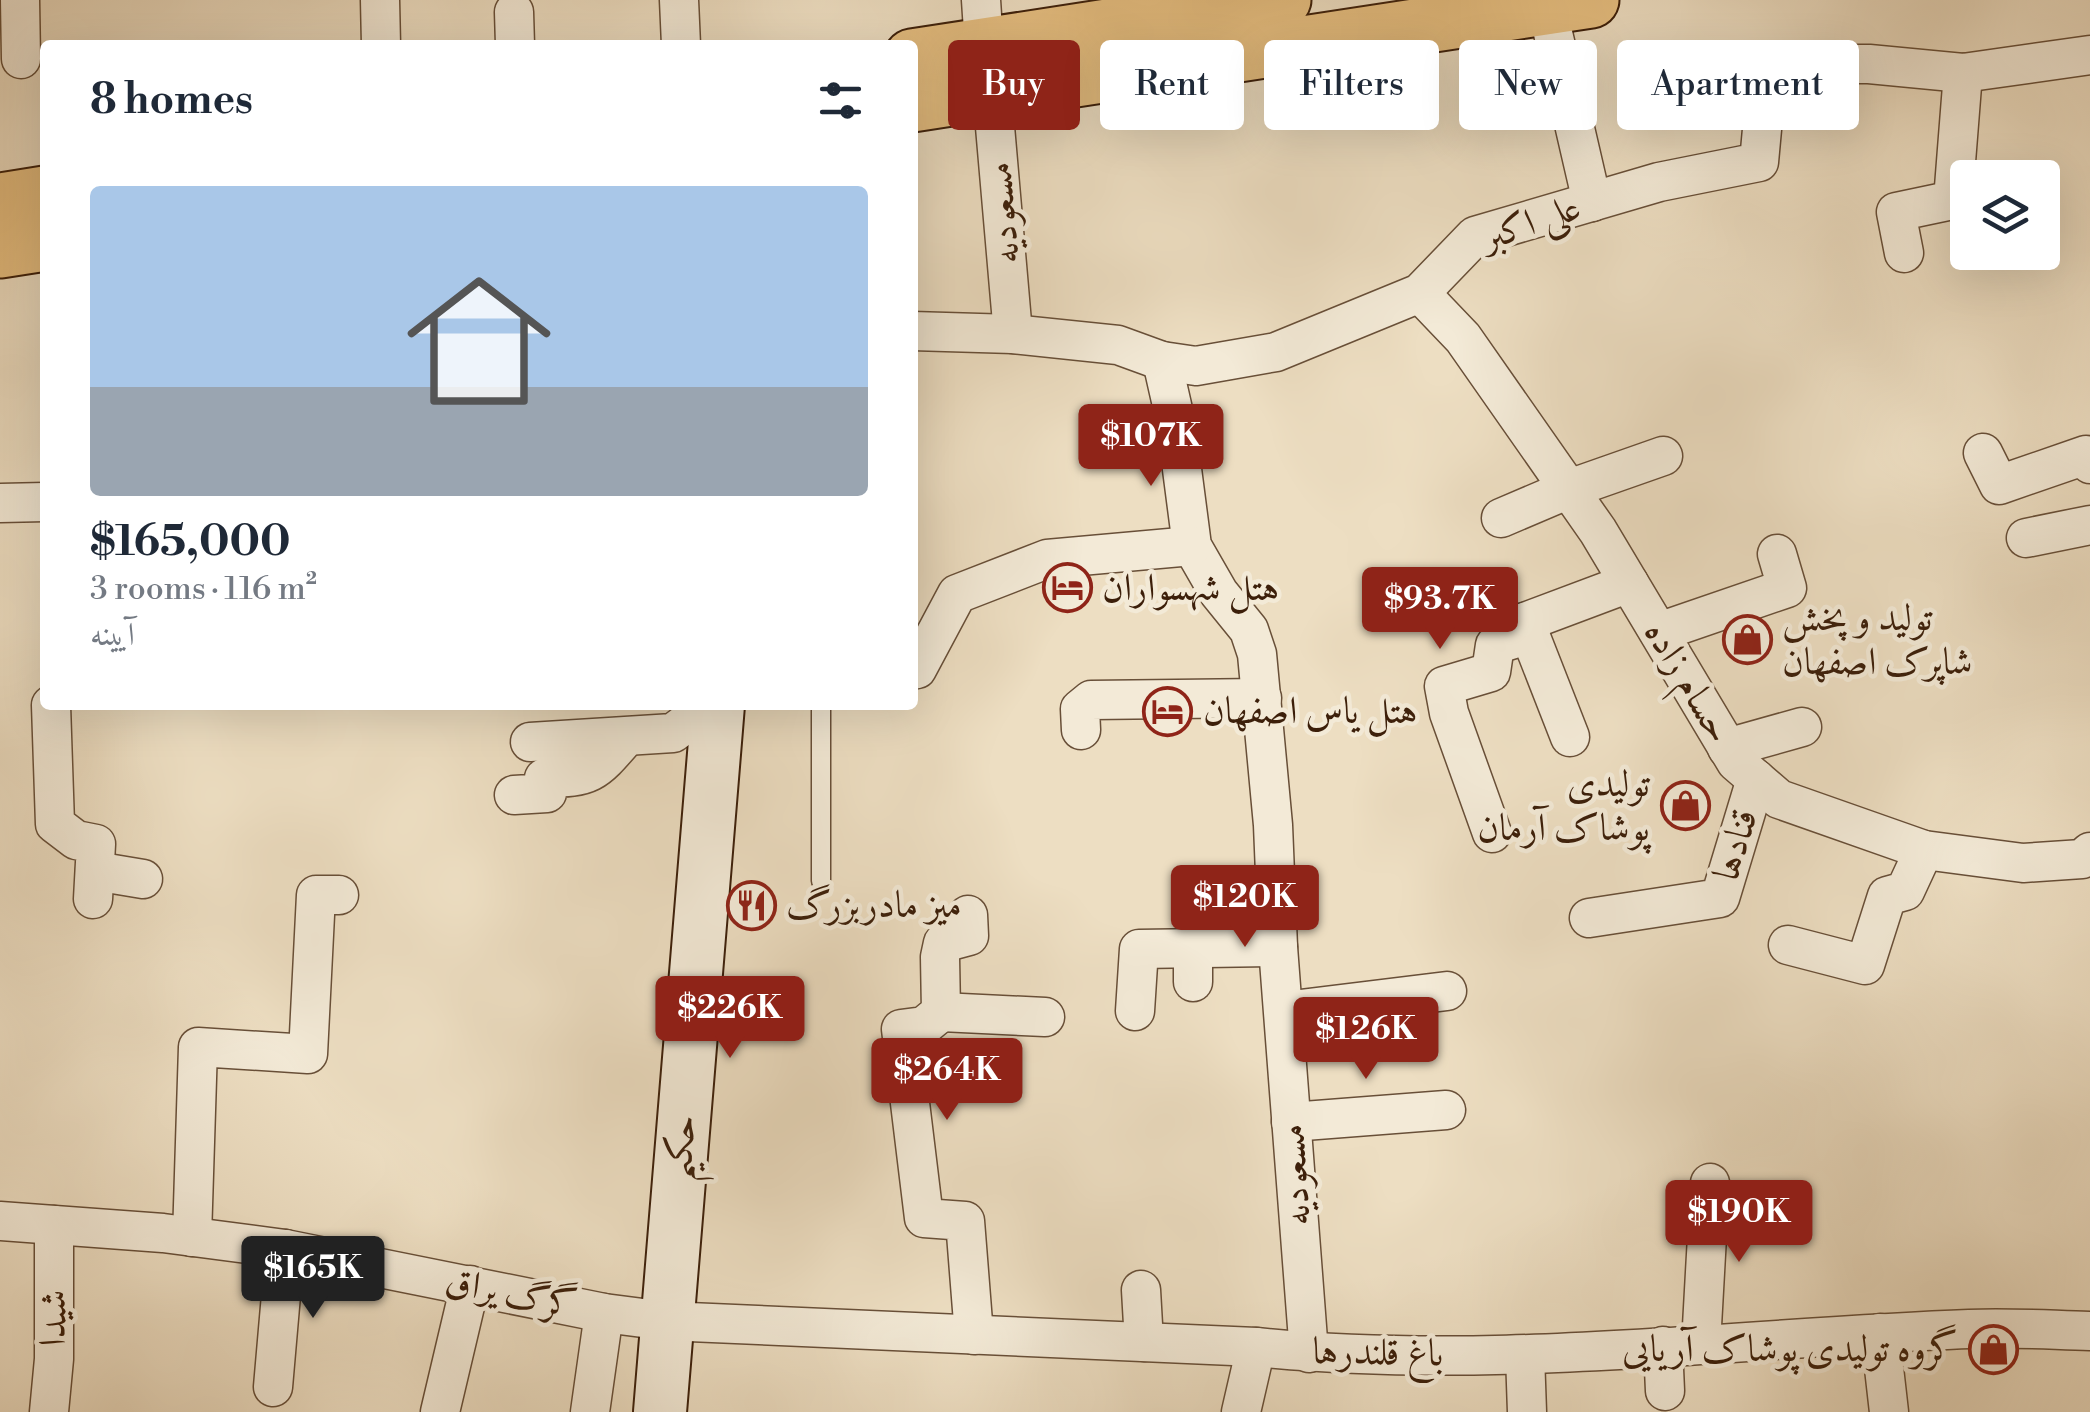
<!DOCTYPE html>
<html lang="en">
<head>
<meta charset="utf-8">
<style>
	:root { --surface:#fff; --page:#f2f2f3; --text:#1f2937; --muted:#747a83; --line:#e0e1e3; --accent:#8f2418 }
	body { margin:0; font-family:"Libre Bodoni",Amiri,serif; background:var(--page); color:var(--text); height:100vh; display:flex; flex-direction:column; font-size:38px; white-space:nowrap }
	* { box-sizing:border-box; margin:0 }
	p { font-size:32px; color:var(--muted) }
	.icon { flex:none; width:55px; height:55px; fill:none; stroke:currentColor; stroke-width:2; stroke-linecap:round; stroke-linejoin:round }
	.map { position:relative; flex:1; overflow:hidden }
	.drawer { position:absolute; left:40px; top:40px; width:878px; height:670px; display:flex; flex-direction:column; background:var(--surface); border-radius:10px; box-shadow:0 10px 40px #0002 }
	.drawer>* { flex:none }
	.banner { position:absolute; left:948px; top:40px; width:950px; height:90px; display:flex; gap:20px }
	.fabs { position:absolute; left:1950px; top:160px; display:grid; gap:20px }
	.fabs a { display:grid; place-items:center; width:110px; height:110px; border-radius:10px; background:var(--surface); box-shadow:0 10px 40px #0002; font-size:50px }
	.price { position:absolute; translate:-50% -85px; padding:0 22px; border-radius:10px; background:var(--accent); color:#fff; font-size:32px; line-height:65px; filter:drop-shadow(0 2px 5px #0008) }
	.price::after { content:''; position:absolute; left:50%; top:60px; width:30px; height:22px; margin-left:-15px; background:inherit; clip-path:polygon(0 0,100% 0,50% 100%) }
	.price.current { background:#222; color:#fff }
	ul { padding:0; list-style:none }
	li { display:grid; align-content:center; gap:20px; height:530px; padding:0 50px }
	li+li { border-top:2px solid var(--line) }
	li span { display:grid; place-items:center; height:310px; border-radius:10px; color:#555 }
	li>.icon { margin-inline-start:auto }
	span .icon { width:180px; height:180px; fill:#fffc; stroke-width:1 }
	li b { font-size:42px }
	h2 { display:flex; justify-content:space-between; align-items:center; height:120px; padding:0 50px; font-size:42px }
	.tag { padding:0 35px; border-radius:10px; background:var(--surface); box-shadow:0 10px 40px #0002; font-size:35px; line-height:90px }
	.tag.current { background:var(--accent); color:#fff }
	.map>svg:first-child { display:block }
</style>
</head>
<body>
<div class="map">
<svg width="2090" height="1412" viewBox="0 0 2090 1412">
	<rect width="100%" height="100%" fill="#eddec2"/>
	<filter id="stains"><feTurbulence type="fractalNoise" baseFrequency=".002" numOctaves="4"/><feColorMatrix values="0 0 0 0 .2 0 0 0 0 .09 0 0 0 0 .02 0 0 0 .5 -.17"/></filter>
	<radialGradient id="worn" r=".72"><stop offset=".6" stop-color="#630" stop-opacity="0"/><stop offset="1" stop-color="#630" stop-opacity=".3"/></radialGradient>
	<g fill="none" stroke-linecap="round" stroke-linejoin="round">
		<defs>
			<path id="lane" d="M821 705V881"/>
			<g id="street">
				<path d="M20 0 21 59"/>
				<path d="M380 0 381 45"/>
				<path d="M679 0 681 45"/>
				<path d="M981 0 984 46"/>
				<path d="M1547 7 1592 202"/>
				<path d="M514 12 515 45"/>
				<path d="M992 92 1013 334"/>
				<path d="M1904 253 1896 212 1953 200 1963 73"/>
				<path d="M1420 293 1463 338 1598 531 1736 762 1779 799 1924 850 2023 863 2082 859 2090 852"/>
				<path d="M912 331 1013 334 1118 345 1162 361 1196 366 1276 352 1420 293 1475 236 1659 182 1759 162 1768 64H1869L1963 73 2090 55"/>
				<path d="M1162 361 1176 423 1192 546 1219 593 1249 630 1257 654 1273 825 1278 947 1309 1353"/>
				<path d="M1983 453 1999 485 2086 455 2090 464"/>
				<path d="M0 503 45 502"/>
				<path d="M1501 518 1569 489 1663 456"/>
				<path d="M2026 538 2090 525"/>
				<path d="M1525 622 1570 737"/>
				<path d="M1659 632 1787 588 1777 554"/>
				<path d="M912 670 917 669 957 594 1047 559 1192 546"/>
				<path d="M51 705 55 824 76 840 96 844 93 899"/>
				<path d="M1081 730 1080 709 1091 700 1262 698"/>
				<path d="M530 742 673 733 710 705"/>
				<path d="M1727 748 1802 727"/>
				<path d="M514 795 547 793 544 778C592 778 595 773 626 737"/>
				<path d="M1492 833 1449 713 1444 686 1491 672 1495 645 1514 639 1525 622 1629 583"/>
				<path d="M95 871 143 879"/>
				<path d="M968 915 969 936 943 943 940 957 941 1012 924 1026 901 1029 924 1218 965 1221 974 1335"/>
				<path d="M1589 918 1720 898 1756 779"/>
				<path d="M1788 945 1865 965 1887 896 1905 891 1924 850"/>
				<path d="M1193 947V982"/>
				<path d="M1135 1011 1139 949 1278 947"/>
				<path d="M1284 1011 1447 991"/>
				<path d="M941 1012 1045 1017"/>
				<path d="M1291 1122 1446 1110"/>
				<path d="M0 1221 163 1233 285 1249 604 1313 666 1321 1256 1347C1492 1371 1732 1338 1969 1329 2009 1327 2050 1330 2090 1331"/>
				<path d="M192 1237 198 1047 308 1054 316 895H339"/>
				<path d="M1141 1290 1144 1342"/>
				<path d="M1880 1333 1889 1412"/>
				<path d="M1701 1344 1710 1183"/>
				<path d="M1663 1346 1665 1391"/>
				<path d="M1525 1355 1527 1412"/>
				<path d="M273 1387 285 1249"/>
				<path d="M49 1412 54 1359V1225"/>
				<path d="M440 1412 470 1285"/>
				<path d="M590 1412 604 1313"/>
				<path d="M1241 1412 1256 1347"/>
			</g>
			<path id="secondary" d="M660 1412 718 705"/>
			<g id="primary">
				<path d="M912 57 1283 0"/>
				<path d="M912 104 1591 0"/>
				<path d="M0 201 45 194"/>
				<path d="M0 250 45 243"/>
			</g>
		</defs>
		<use href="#lane" stroke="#684f38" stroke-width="21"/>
		<use href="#street" stroke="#684f38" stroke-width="41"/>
		<use href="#secondary" stroke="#3c1f0a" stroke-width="56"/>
		<use href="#primary" stroke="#3c1f0a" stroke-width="59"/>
		<use href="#lane" stroke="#f3ead7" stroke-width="18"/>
		<use href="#street" stroke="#f3ead7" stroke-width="38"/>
		<use href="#secondary" stroke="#f3ead7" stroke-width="52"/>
		<use href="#primary" stroke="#e6bf81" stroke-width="55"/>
	</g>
	<defs>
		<symbol id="hotel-ring" viewBox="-11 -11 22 22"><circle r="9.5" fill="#f3ead7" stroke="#8f2418" stroke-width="1.5"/><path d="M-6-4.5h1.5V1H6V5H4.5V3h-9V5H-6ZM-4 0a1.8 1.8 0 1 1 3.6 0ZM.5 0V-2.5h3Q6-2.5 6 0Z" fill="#8f2418"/></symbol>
		<symbol id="shop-ring" viewBox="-11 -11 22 22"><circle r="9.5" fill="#f3ead7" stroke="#8f2418" stroke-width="1.5"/><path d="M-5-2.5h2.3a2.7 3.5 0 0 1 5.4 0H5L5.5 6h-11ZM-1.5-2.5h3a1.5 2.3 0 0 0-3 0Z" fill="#8f2418"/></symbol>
		<symbol id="restaurant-ring" viewBox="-11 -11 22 22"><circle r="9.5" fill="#f3ead7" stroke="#8f2418" stroke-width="1.5"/><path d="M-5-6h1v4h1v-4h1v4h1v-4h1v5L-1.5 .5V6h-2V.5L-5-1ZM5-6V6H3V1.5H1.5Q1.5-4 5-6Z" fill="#8f2418"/></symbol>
	</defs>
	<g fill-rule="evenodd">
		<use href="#hotel-ring" x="1040" y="560" width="55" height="55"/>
		<use href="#shop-ring" x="1720" y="612" width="55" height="55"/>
		<use href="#hotel-ring" x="1140" y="684" width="55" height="55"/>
		<use href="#shop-ring" x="1658" y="778" width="55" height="55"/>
		<use href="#restaurant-ring" x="724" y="878" width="55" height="55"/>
		<use href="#shop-ring" x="1966" y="1322" width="55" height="55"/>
	</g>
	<g text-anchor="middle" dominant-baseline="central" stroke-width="9" stroke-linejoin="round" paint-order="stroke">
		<g font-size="38" fill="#3c1f0a" stroke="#f3ead7">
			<text transform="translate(1003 213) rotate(-95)">مسعودیه</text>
			<text transform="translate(1531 223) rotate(-19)">علی اکبر</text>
			<text transform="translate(1688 682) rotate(59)">حسام زاده</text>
			<text transform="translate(1736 845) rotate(-73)">قنادها</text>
			<text transform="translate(681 1148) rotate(-85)">حکیم</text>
			<text transform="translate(1295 1175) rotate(-94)">مسعودیه</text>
			<text transform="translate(511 1294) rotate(12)">گرگ یراق</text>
			<text transform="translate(54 1318) rotate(-89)">شیدا</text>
			<text transform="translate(1378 1353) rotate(1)">باغ قلندرها</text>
		</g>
		<g font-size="38" fill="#3c1f0a" stroke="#f3ead7" text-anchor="start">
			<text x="1102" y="588">هتل شهسواران</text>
			<text x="1782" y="618">تولید و پخش<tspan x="1782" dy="44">شاپرک اصفهان</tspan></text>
			<text x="1203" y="711">هتل یاس اصفهان</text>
			<text x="1650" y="784" text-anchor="end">تولیدی<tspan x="1650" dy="44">پوشاک آرمان</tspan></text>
			<text x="786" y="905">میز مادربزرگ</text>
			<text x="1958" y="1349" text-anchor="end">گروه تولیدی پوشاک آریایی</text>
		</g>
	</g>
	<rect width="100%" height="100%" filter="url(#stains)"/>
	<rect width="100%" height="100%" fill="url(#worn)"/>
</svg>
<div class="fabs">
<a><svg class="icon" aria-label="layers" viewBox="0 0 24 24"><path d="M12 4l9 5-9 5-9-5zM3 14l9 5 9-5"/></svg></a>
</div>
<b class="price" style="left:1151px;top:489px">$107K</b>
<b class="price" style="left:1440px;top:652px">$93.7K</b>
<b class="price" style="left:1245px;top:950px">$120K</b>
<b class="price" style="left:730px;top:1061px">$226K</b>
<b class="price" style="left:1366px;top:1082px">$126K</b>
<b class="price" style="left:947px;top:1123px">$264K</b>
<b class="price" style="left:1739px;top:1265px">$190K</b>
<b class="price current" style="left:313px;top:1321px">$165K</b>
<div class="banner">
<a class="tag current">Buy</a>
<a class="tag">Rent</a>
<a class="tag">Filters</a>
<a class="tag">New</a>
<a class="tag">Apartment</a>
</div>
<section class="drawer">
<h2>8 homes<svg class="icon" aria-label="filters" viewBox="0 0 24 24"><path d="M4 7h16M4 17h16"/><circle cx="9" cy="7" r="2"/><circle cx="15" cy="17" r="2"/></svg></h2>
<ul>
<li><span style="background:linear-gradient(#a9c7e8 65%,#9aa5b1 0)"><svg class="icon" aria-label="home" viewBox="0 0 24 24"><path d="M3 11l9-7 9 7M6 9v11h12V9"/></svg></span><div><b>$165,000</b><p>3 rooms · 116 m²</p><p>آیینه</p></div></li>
</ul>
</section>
</div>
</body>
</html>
